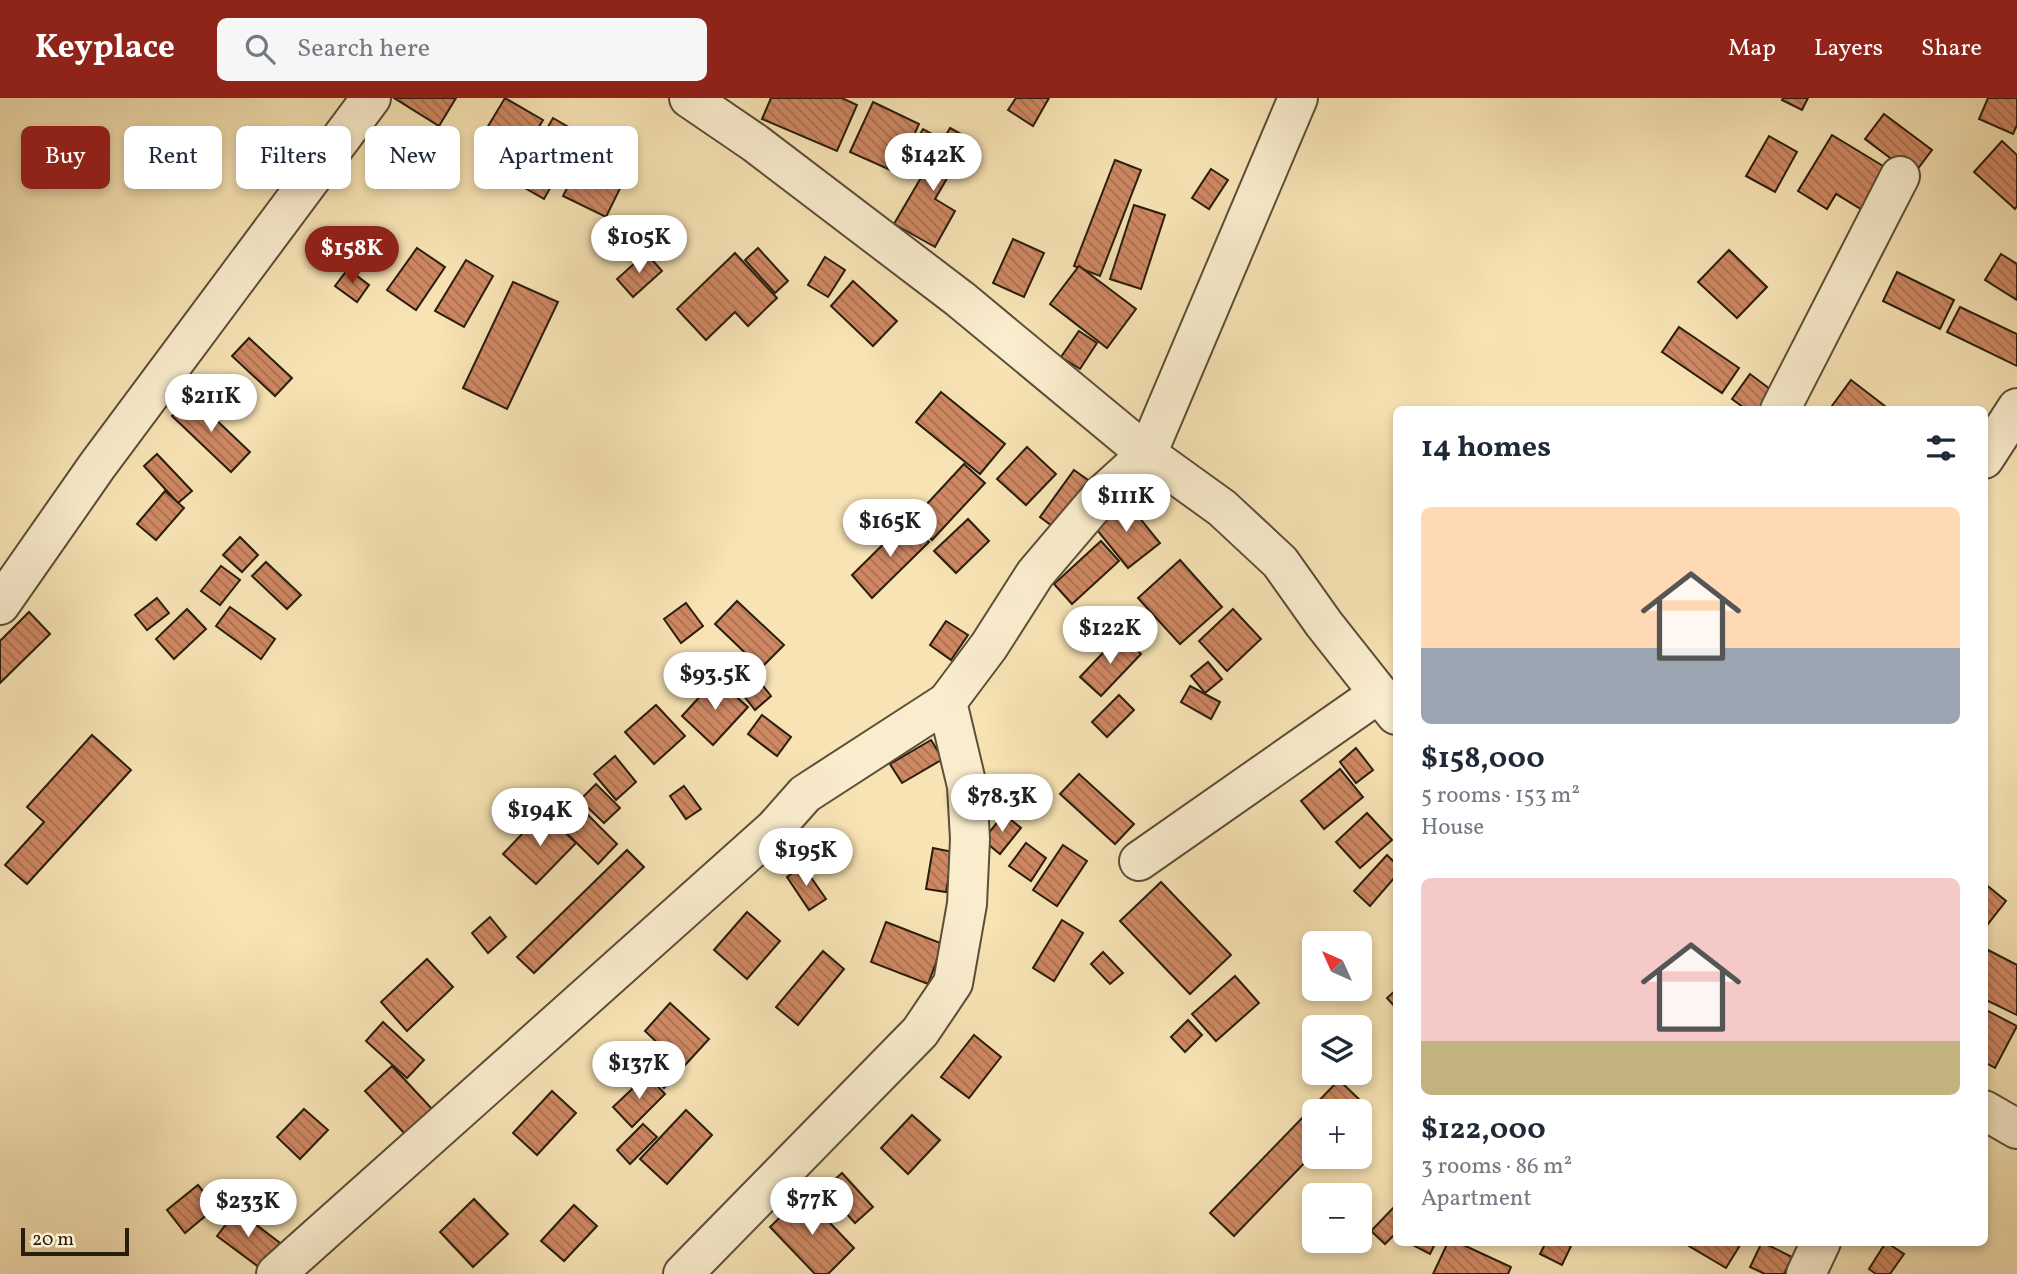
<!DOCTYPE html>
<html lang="en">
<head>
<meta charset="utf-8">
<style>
	:root { --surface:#fff; --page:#f6f6f7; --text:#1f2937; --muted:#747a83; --accent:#8f2418 }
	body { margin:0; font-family:Vollkorn,serif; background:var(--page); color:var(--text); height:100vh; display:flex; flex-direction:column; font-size:26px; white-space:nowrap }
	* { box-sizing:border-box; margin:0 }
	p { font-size:23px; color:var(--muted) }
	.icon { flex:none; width:38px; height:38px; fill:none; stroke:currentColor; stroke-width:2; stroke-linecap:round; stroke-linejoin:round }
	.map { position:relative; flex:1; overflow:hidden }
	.sheet { position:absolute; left:1393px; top:308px; width:595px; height:840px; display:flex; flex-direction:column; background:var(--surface); border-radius:10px; box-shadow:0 4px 10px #0003 }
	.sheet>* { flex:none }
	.guide { position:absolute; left:21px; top:28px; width:665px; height:63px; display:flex; gap:14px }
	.needle { width:46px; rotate:315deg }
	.controls { position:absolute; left:1302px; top:833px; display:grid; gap:14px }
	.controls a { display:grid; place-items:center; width:70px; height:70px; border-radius:10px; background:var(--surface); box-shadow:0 4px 10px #0003; font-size:35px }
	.scale { position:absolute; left:21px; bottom:18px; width:108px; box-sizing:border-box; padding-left:7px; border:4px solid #291d0d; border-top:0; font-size:19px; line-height:24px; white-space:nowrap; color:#291d0d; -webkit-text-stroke:5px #faedce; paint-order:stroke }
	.price { position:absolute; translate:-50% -60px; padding:0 16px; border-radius:24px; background:#fff; color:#222; font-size:23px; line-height:46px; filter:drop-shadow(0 2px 4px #0008) }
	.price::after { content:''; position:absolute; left:50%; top:42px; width:21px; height:16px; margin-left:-10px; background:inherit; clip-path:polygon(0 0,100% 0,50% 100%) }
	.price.selected { background:var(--accent); color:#fff }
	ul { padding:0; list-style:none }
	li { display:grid; align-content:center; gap:14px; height:371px; padding:0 28px }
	li span { display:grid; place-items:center; height:217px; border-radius:10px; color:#555 }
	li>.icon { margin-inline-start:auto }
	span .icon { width:126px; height:126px; fill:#fffc; stroke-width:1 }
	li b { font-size:30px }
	h2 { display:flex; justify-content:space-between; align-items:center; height:84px; padding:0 28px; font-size:30px }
	.tag { padding:0 24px; border-radius:10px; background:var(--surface); box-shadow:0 4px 10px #0003; font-size:24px; line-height:63px }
	.tag.selected { background:var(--accent); color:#fff }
	header { display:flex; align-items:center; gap:42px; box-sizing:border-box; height:98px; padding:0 35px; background:var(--accent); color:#fff }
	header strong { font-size:33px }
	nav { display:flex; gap:38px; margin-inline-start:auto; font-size:24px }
	.search { width:490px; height:63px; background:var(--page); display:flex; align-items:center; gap:18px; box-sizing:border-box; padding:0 24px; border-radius:10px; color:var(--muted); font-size:26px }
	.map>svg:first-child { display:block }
</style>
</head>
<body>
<header>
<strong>Keyplace</strong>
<div class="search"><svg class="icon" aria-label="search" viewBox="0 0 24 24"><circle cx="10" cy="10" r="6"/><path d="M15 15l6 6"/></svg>Search here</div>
<nav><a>Map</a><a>Layers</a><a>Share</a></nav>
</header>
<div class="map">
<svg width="2017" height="1176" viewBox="0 0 2017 1176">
	<defs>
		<pattern id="building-back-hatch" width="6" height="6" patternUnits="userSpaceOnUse" patternTransform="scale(1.75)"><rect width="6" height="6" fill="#cf8863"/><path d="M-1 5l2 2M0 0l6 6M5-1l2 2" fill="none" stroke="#a86f50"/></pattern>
	</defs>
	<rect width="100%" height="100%" fill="#f7e3b4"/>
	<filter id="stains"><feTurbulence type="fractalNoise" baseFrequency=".00286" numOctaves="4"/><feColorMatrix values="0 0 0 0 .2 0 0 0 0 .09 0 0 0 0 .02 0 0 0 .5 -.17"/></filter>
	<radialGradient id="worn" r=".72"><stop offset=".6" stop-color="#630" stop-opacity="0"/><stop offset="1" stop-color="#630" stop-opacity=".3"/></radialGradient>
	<g fill="url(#building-back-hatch)" stroke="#291d0d" stroke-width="2">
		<path d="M394 0H456L439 28Z"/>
		<path d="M505 0 543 22 518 63 481 40Z"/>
		<path d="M771 0H842L857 7 837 53 762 21Z"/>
		<path d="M1016 0H1049L1033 28 1008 12Z"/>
		<path d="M1783 0H1808L1802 12 1782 2Z"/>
		<path d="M1988 0H2017V27L2013 36 1979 21Z"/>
		<path d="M873 4 919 26 897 75 850 54Z"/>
		<path d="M1884 16 1932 52 1913 77 1865 41Z"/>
		<path d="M553 20 581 36 544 101 516 85Z"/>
		<path d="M950 30 970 41 935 101 955 113 935 149 894 126Z"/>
		<path d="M923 31 941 41 918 80 901 70Z"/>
		<path d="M1832 37 1916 88 1890 129 1836 96 1827 111 1798 93Z"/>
		<path d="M1769 38 1797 54 1775 94 1746 78Z"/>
		<path d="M2002 43 2017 57V108L2015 111 1974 74Z"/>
		<path d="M589 47 631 68 606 119 563 98Z"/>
		<path d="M1115 62 1141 72 1100 178 1074 168Z"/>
		<path d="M1211 71 1228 82 1209 111 1192 100Z"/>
		<path d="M1134 107 1165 117 1141 191 1110 181Z"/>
		<path d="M1013 141 1044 155 1024 199 993 185Z"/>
		<path d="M417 150 445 169 416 212 387 192Z"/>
		<path d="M758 150 788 183 775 195 745 162Z"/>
		<path d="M1729 152 1767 189 1737 220 1698 184Z"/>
		<path d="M646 155 662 173 633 199 617 181Z"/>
		<path d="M735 155 777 200 748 228 735 214 706 242 677 211Z"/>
		<path d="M2001 156 2017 166V202L1985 182Z"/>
		<path d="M825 159 845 172 828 199 808 187Z"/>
		<path d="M466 162 493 178 464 229 435 213Z"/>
		<path d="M1079 168 1136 211 1107 250 1050 206Z"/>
		<path d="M348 171 369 187 357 204 335 188Z"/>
		<path d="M1897 174 1954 202 1940 231 1883 203Z"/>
		<path d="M853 183 897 223 873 248 831 208Z"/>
		<path d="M513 184 558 204 507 311 463 290Z"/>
		<path d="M1960 209 2017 236V268L1947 234Z"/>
		<path d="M1679 229 1739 270 1722 295 1662 254Z"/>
		<path d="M1079 233 1097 245 1080 271 1061 259Z"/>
		<path d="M249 240 292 280 275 298 232 258Z"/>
		<path d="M1750 276 1798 312H1747L1732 301Z"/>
		<path d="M1851 282 1890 312H1829Z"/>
		<path d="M941 294 1005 346 980 376 916 324Z"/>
		<path d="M191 298 250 354 231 374 172 318Z"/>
		<path d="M1027 349 1056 376 1026 407 997 381Z"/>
		<path d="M157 356 192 393 178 405 144 368Z"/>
		<path d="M964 366 985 385 932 442 912 422Z"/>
		<path d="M1074 372 1098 389 1063 436 1040 419Z"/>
		<path d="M165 393 184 410 156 442 137 426Z"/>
		<path d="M1125 402 1160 445 1128 470 1093 427Z"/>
		<path d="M968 421 989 443 956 475 934 453Z"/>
		<path d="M908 422 929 444 872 500 852 477Z"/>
		<path d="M240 439 258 457 242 474 223 457Z"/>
		<path d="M1101 443 1119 463 1072 506 1054 486Z"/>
		<path d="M1180 462 1222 509 1180 546 1138 500Z"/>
		<path d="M266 464 301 497 287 511 252 478Z"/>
		<path d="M221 468 240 482 220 507 201 493Z"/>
		<path d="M157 500 169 515 147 532 135 517Z"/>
		<path d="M737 503 784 547 761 570 715 526Z"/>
		<path d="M686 505 703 528 681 545 664 521Z"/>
		<path d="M230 509 275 541 261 561 216 528Z"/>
		<path d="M187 511 206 531 174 561 156 541Z"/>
		<path d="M1233 511 1261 541 1227 573 1199 543Z"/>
		<path d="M29 514 50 536 0 585V543Z"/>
		<path d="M946 523 968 537 951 562 930 547Z"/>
		<path d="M1120 537 1141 556 1101 598 1080 579Z"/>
		<path d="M1208 564 1222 581 1205 595 1191 578Z"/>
		<path d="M749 570 771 598 755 612 732 583Z"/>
		<path d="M716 581 748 609 713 647 682 618Z"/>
		<path d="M1190 588 1220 604 1211 621 1181 604Z"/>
		<path d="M1119 597 1134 612 1107 639 1092 624Z"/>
		<path d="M656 607 685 638 654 666 625 634Z"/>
		<path d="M762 617 791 639 777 658 748 636Z"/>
		<path d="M92 637 131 672 27 786 5 767 44 724 27 709Z"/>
		<path d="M931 642 943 661 902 685 890 666Z"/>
		<path d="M1356 650 1373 672 1356 685 1340 664Z"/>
		<path d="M615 658 636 684 616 702 594 676Z"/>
		<path d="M1340 671 1363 699 1324 731 1301 703Z"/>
		<path d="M1079 676 1134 726 1115 746 1060 696Z"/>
		<path d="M596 686 620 710 604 725 580 702Z"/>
		<path d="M684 688 701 711 686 721 670 698Z"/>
		<path d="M562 691 617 746 598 766 542 711Z"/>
		<path d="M543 714 576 745 536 786 503 756Z"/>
		<path d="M1367 715 1392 742 1360 770 1336 744Z"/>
		<path d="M1004 716 1021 730 1000 756 983 742Z"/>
		<path d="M1026 745 1046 760 1031 783 1009 768Z"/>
		<path d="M1063 747 1087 763 1057 808 1033 792Z"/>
		<path d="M933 750 953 754 946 794 926 791Z"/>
		<path d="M627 752 644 769 534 875 517 859Z"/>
		<path d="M1387 757 1396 766V778L1370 808 1354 793Z"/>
		<path d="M803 768 826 801 809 812 787 779Z"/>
		<path d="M1161 784 1231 857 1190 896 1120 823Z"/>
		<path d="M1984 785 2006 803 1984 831Z"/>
		<path d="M747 814 780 843 747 881 714 852Z"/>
		<path d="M490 819 506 839 488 855 472 835Z"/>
		<path d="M1062 822 1083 835 1054 883 1033 870Z"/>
		<path d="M886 824 943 846 928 886 871 864Z"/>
		<path d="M1988 852 2017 867V917L1984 901V858Z"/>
		<path d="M823 853 844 871 798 927 776 909Z"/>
		<path d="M1103 854 1123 875 1110 886 1091 866Z"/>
		<path d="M427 861 453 889 407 933 381 904Z"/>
		<path d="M1235 878 1259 905 1216 943 1192 916Z"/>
		<path d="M1396 892V910L1387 900Z"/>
		<path d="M670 905 709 941 664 990 647 973 665 952 645 933Z"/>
		<path d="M1984 911 2017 928 1995 970 1984 964Z"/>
		<path d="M1188 922 1202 937 1185 954 1171 939Z"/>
		<path d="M383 924 424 962 407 980 366 943Z"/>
		<path d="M974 937 1001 959 969 1000 941 979Z"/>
		<path d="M392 968 432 1011 405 1036 365 993Z"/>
		<path d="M647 977 665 996 632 1029 613 1009Z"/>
		<path d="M1339 982 1363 1005 1355 1013H1314V1055L1234 1138 1210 1115Z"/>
		<path d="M552 993 576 1015 537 1057 513 1035Z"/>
		<path d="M304 1011 328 1032 300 1061 277 1039Z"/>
		<path d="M686 1012 712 1037 667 1086 640 1061Z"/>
		<path d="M912 1017 940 1042 908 1076 881 1050Z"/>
		<path d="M643 1026 657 1039 630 1066 617 1052Z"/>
		<path d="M842 1075 873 1109 855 1125 824 1091Z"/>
		<path d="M198 1087 216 1109 185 1135 167 1112Z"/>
		<path d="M803 1097 854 1150 828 1176H815L770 1129Z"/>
		<path d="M474 1101 508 1136 473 1169 440 1134Z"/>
		<path d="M574 1107 597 1128 564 1163 541 1143Z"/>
		<path d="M1396 1107V1135L1385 1146 1371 1133Z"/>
		<path d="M237 1112 280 1145 260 1170 217 1138Z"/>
		<path d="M1407 1144H1436L1430 1156Z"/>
		<path d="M1448 1144H1457L1511 1169 1508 1176H1433Z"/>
		<path d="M1546 1144H1573L1562 1167 1540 1156Z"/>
		<path d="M1691 1144H1742L1726 1170 1689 1148Z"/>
		<path d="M1762 1144 1792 1159 1784 1176H1765L1750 1169Z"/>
		<path d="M1886 1144 1904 1156 1890 1176H1876L1869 1171Z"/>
	</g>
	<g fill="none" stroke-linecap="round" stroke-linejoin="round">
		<defs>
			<g id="minor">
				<path d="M689 0 755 45 960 201 1147 356 1222 410 1280 464 1324 526 1396 617"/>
				<path d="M1780 312 1900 78"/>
				<path d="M1984 361 2017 310"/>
				<path d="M0 507 97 368 371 0"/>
				<path d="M1139 763 1378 596"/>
				<path d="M1984 1012 2017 1031"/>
				<path d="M276 1176 774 731 805 696 947 604"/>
				<path d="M683 1176 920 934 953 885 967 806 970 741 967 688 947 604 989 548 1035 476 1103 396 1147 356 1298 0"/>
				<path d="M1806 1176 1821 1144"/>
			</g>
		</defs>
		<use href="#minor" stroke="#5c4e37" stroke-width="42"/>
		<use href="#minor" stroke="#faedce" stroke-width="38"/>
	</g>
	<rect width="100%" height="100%" filter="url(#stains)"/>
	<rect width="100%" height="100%" fill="url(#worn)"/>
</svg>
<div class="controls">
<a><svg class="needle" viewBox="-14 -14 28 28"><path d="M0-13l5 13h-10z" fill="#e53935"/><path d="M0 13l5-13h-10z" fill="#747a83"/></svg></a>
<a><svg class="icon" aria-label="layers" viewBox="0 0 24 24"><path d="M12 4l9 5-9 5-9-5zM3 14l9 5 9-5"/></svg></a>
<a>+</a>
<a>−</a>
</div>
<div class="scale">20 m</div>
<b class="price" style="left:933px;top:95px">$142K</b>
<b class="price" style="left:639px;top:177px">$105K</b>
<b class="price selected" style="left:352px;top:188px">$158K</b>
<b class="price" style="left:211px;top:336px">$211K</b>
<b class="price" style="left:1126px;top:436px">$111K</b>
<b class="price" style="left:890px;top:461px">$165K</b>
<b class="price" style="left:1110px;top:568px">$122K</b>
<b class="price" style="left:715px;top:614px">$93.5K</b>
<b class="price" style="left:1002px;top:736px">$78.3K</b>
<b class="price" style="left:540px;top:750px">$194K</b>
<b class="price" style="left:806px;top:790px">$195K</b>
<b class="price" style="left:639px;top:1003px">$137K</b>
<b class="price" style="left:812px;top:1139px">$77K</b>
<b class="price" style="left:248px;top:1141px">$233K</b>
<div class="guide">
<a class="tag selected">Buy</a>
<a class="tag">Rent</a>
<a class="tag">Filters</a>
<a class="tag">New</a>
<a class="tag">Apartment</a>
</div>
<section class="sheet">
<h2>14 homes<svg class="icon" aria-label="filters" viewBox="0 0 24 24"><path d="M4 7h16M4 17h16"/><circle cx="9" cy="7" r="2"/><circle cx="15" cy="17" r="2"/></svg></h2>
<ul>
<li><span style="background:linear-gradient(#ffd9b3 65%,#9aa5b1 0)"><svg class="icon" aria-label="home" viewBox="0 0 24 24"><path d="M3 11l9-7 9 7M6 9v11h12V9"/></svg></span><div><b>$158,000</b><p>5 rooms · 153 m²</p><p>House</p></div></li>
<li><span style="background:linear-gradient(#f6c9c9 75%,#c2b280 0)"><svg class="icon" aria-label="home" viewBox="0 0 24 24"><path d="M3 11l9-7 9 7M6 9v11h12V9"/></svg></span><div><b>$122,000</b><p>3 rooms · 86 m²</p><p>Apartment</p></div></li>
</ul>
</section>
</div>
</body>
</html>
